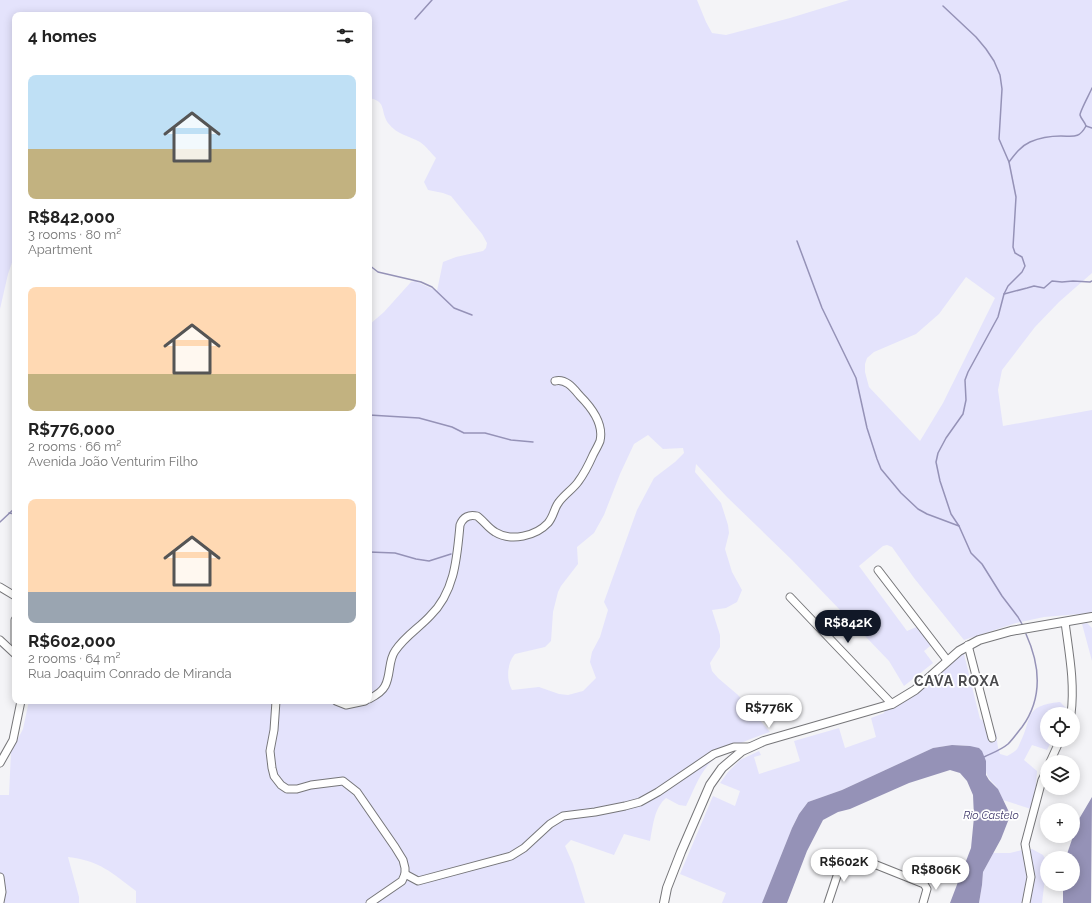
<!DOCTYPE html>
<html lang="en">
<head>
<meta charset="utf-8">
<style>
	:root { --surface:#fff; --page:#f6f6f6; --text:#222; --muted:#767676; --accent:#111827 }
	body { margin:0; font-family:Raleway,sans-serif; background:var(--page); color:var(--text); height:100vh; display:flex; flex-direction:column; font-size:15px; white-space:nowrap }
	* { box-sizing:border-box; margin:0 }
	p { font-size:13px; color:var(--muted) }
	.icon { flex:none; width:22px; height:22px; fill:none; stroke:currentColor; stroke-width:2; stroke-linecap:round; stroke-linejoin:round }
	.map { position:relative; flex:1; overflow:hidden }
	.side { position:absolute; left:12px; top:12px; width:360px; height:692px; display:flex; flex-direction:column; background:var(--surface); border-radius:8px; box-shadow:0 2px 10px #0003 }
	.side>* { flex:none }
	.buttons { position:absolute; left:1040px; top:707px; display:grid; gap:8px }
	.buttons a { display:grid; place-items:center; width:40px; height:40px; border-radius:50%; background:var(--surface); box-shadow:0 2px 10px #0003; font-size:20px }
	.price { position:absolute; translate:-50% -34px; padding:0 9px; border-radius:14px; background:#fff; color:#222; font-size:13px; line-height:26px; filter:drop-shadow(0 1px 2px #0008) }
	.price::after { content:''; position:absolute; left:50%; top:24px; width:12px; height:9px; margin-left:-6px; background:inherit; clip-path:polygon(0 0,100% 0,50% 100%) }
	.price.on { background:var(--accent); color:#fff }
	ul { padding:0; list-style:none }
	li { display:grid; align-content:center; gap:8px; height:212px; padding:0 16px }
	li span { display:grid; place-items:center; height:124px; border-radius:8px; color:#555 }
	li>.icon { margin-inline-start:auto }
	span .icon { width:72px; height:72px; fill:#fffc; stroke-width:1 }
	li b { font-size:17px }
	h2 { display:flex; justify-content:space-between; align-items:center; height:48px; padding:0 16px; font-size:17px }
	.map>svg:first-child { display:block }
</style>
</head>
<body>
<div class="map">
<svg width="1092" height="903" viewBox="0 0 1092 903">
	<rect width="100%" height="100%" fill="#f4f4f7"/>
	<g fill="#e4e3fc" fill-rule="evenodd">
		<path d="M0 0H697L706 22 712 33 726 35 790 18 849 0H1092V273L1059 302 1035 327 1002 370 998 390 1003 426 1092 410V613L1044 617 1016 623 964 640 914 578 892 547 887 545 883 546 859 566 907 631 921 625 935 642 924 651 933 663 904 686 889 661 792 560 727 497 696 464 695 472 721 503 728 525 729 533 725 549 732 572 742 590 737 602 726 608 712 610 720 635V647L710 663 712 671 718 678 738 695 770 732C750 739 722 749 708 765 698 777 693 792 686 806L679 805 666 798C654 808 653 826 650 841L624 834 614 855 571 840 565 846 573 864 585 903H136V891C111 872 100 861 68 857L79 897V903H3V894L0 882V795H9L11 752 23 729 29 701H369V325L384 312 411 282 415 281 437 291 443 262 456 257 483 251 486 248 487 243 482 234 451 196 443 193 428 190 424 182 436 158C431 153 426 146 420 142 410 136 397 135 388 123 380 111 387 101 369 98V15H15V254L8 274 0 309ZM966 277 995 298 943 403 920 441 869 387 865 372V364L867 358 874 352 916 334 939 314ZM648 435 663 449 683 448 684 453 675 462 654 478 637 510 604 602 608 610 600 637 592 652 590 662 596 678 583 691 568 695 559 694 539 687 512 690C506 680 507 663 515 654L545 647 551 641 553 612 558 592 561 586 578 564 577 547 594 533 604 515 620 474 634 444Z"/>
		<path d="M1087 623 1092 628V661L1082 624Z"/>
		<path d="M963 650 980 719C1004 732 993 734 1000 754L1007 756C1010 754 1013 753 1015 751 1018 749 1019 745 1020 743 1033 717 1023 706 1060 702L1066 708 1072 710V714H1047V740H1052L1047 750 1032 745 1024 760 1037 771 1035 798 1031 809 1003 800C1001 796 999 790 996 786 987 777 985 775 986 761L970 746 952 745 933 748 842 790 808 802 799 814 792 828 762 903H722L726 893 680 874 713 796 735 806 740 791 720 783 728 772 740 760 759 751 761 755 754 757 759 774 800 761 794 741 839 728 845 748 876 737 871 718 884 713 887 705Z"/>
		<path d="M1032 849 1043 855 1047 862 1042 903H979L982 885 983 872 993 853H1010L1022 850Z"/>
	</g>
	<g fill="#9592b7">
		<path d="M952 745 970 746 979 748 982 751 986 761V775L989 780 998 789 1008 810 1010 816 1001 839 983 872 982 885 979 903H950L971 848 974 817 973 795 967 781 960 773 950 770 909 783 850 809 838 812 823 820 807 851 787 903H762L792 828 799 814 808 802 842 790 933 748Z"/>
		<path d="M1092 797 1091 903H1063V884H1073V858H1067V854L1079 819Z"/>
	</g>
	<g fill="none" stroke-linecap="round" stroke-linejoin="round">
		<g stroke="#9592b7" stroke-width="1.5">
			<path d="M943 6 976 37 986 49 994 61 1000 75 1002 89 999 139 1009 162 1016 197 1013 247 1015 253 1022 257 1025 266 1022 272 1008 286 1004 294 998 317 968 372 965 380 966 400 963 414 946 438 938 453 936 462 940 481 951 514 959 526 971 553 982 564 1002 596 1018 617 1022 624"/>
			<path d="M415 19 432 0"/>
			<path d="M1092 88C1090 93 1080 111 1080 115 1081 119 1085 122 1086 126L1092 128"/>
			<path d="M1009 162C1015 154 1021 146 1030 142 1039 138 1052 136 1061 136 1073 136 1079 139 1086 126"/>
			<path d="M797 241 822 308 856 378 867 428 877 459 881 469 901 493 918 509 927 514 959 526"/>
			<path d="M369 265 378 272 421 282 432 287 454 308 472 315"/>
			<path d="M1004 294 1027 288 1034 286 1044 288 1052 281 1062 282 1073 281 1090 282 1092 281"/>
			<path d="M369 415 419 418 452 427 464 433H485L511 440 533 442"/>
			<path d="M9 513 15 514"/>
			<path d="M0 522 15 508"/>
			<path d="M369 552 395 553 416 559 429 561 451 554"/>
			<path d="M984 757C992 753 1001 750 1008 744 1013 739 1017 733 1022 727 1043 698 1040 665 1026 634"/>
		</g>
		<defs>
			<g id="minor">
				<path d="M878 570 947 660"/>
				<path d="M0 587 15 596"/>
				<path d="M790 597 892 704"/>
				<path d="M15 620V643"/>
				<path d="M1065 622C1069 653 1075 683 1071 714"/>
				<path d="M0 640 15 654"/>
				<path d="M968 645 992 738"/>
				<path d="M369 699C375 696 382 692 385 686 391 675 388 661 395 651 405 636 419 628 430 616 455 592 457 557 460 525 463 517 469 514 477 516 483 520 488 528 495 532 511 542 536 536 548 523 554 516 554 508 559 502 565 494 573 489 578 482 584 474 589 464 593 455 595 451 598 446 600 441 604 424 591 407 580 396 574 389 566 378 555 381"/>
				<path d="M276 701 274 730 270 751 272 768 274 776 281 785 287 789H297L311 785 343 781 357 792 395 847 403 860 405 868V874L402 881 370 903"/>
				<path d="M336 701 346 705 365 701"/>
				<path d="M1050 762 1060 740"/>
				<path d="M0 763 13 740 21 701"/>
				<path d="M405 874 418 881 511 856 524 848 550 824 563 816 595 812 625 806 640 802 658 792 714 754 734 747H749"/>
				<path d="M0 877 2 892 0 902"/>
				<path d="M828 903 843 858 846 854H849L924 884 927 889 923 903"/>
				<path d="M1026 903 1031 877 1025 844 1042 780 1047 770"/>
			</g>
			<path id="tertiary" d="M664 903 667 888 681 852 710 785 722 768 742 751 764 741 892 704 915 690 959 651 979 640 1011 631 1092 617"/>
		</defs>
		<use href="#minor" stroke="#767679" stroke-width="9"/>
		<use href="#tertiary" stroke="#767679" stroke-width="10"/>
		<use href="#minor" stroke="#fff" stroke-width="7"/>
		<use href="#tertiary" stroke="#fff" stroke-width="8"/>
	</g>
	<g text-anchor="middle" dominant-baseline="central" stroke-width="3.5" stroke-linejoin="round" paint-order="stroke">
		<g font-size="11" font-style="italic" fill="#3f386a" stroke="#fff">
			<text x="991" y="815">Rio Castelo</text>
		</g>
		<g font-size="14" font-weight="bold" letter-spacing="1" fill="#4a4a4d" stroke="#fff">
			<text x="957" y="681">CAVA ROXA</text>
		</g>
	</g>
</svg>
<div class="buttons">
<a><svg class="icon" aria-label="locate" viewBox="0 0 24 24"><circle cx="12" cy="12" r="6"/><path d="M12 2v4M12 18v4M2 12h4M18 12h4"/></svg></a>
<a><svg class="icon" aria-label="layers" viewBox="0 0 24 24"><path d="M12 4l9 5-9 5-9-5zM3 14l9 5 9-5"/></svg></a>
<a>+</a>
<a>−</a>
</div>
<b class="price on" style="left:848px;top:644px">R$842K</b>
<b class="price" style="left:769px;top:729px">R$776K</b>
<b class="price" style="left:844px;top:883px">R$602K</b>
<b class="price" style="left:936px;top:891px">R$806K</b>
<section class="side">
<h2>4 homes<svg class="icon" aria-label="filters" viewBox="0 0 24 24"><path d="M4 7h16M4 17h16"/><circle cx="9" cy="7" r="2"/><circle cx="15" cy="17" r="2"/></svg></h2>
<ul>
<li><span style="background:linear-gradient(#bfe0f5 60%,#c2b280 0)"><svg class="icon" aria-label="home" viewBox="0 0 24 24"><path d="M3 11l9-7 9 7M6 9v11h12V9"/></svg></span><div><b>R$842,000</b><p>3 rooms · 80 m²</p><p>Apartment</p></div></li>
<li><span style="background:linear-gradient(#ffd9b3 70%,#c2b280 0)"><svg class="icon" aria-label="home" viewBox="0 0 24 24"><path d="M3 11l9-7 9 7M6 9v11h12V9"/></svg></span><div><b>R$776,000</b><p>2 rooms · 66 m²</p><p>Avenida João Venturim Filho</p></div></li>
<li><span style="background:linear-gradient(#ffd9b3 75%,#9aa5b1 0)"><svg class="icon" aria-label="home" viewBox="0 0 24 24"><path d="M3 11l9-7 9 7M6 9v11h12V9"/></svg></span><div><b>R$602,000</b><p>2 rooms · 64 m²</p><p>Rua Joaquim Conrado de Miranda</p></div></li>
</ul>
</section>
</div>
</body>
</html>
